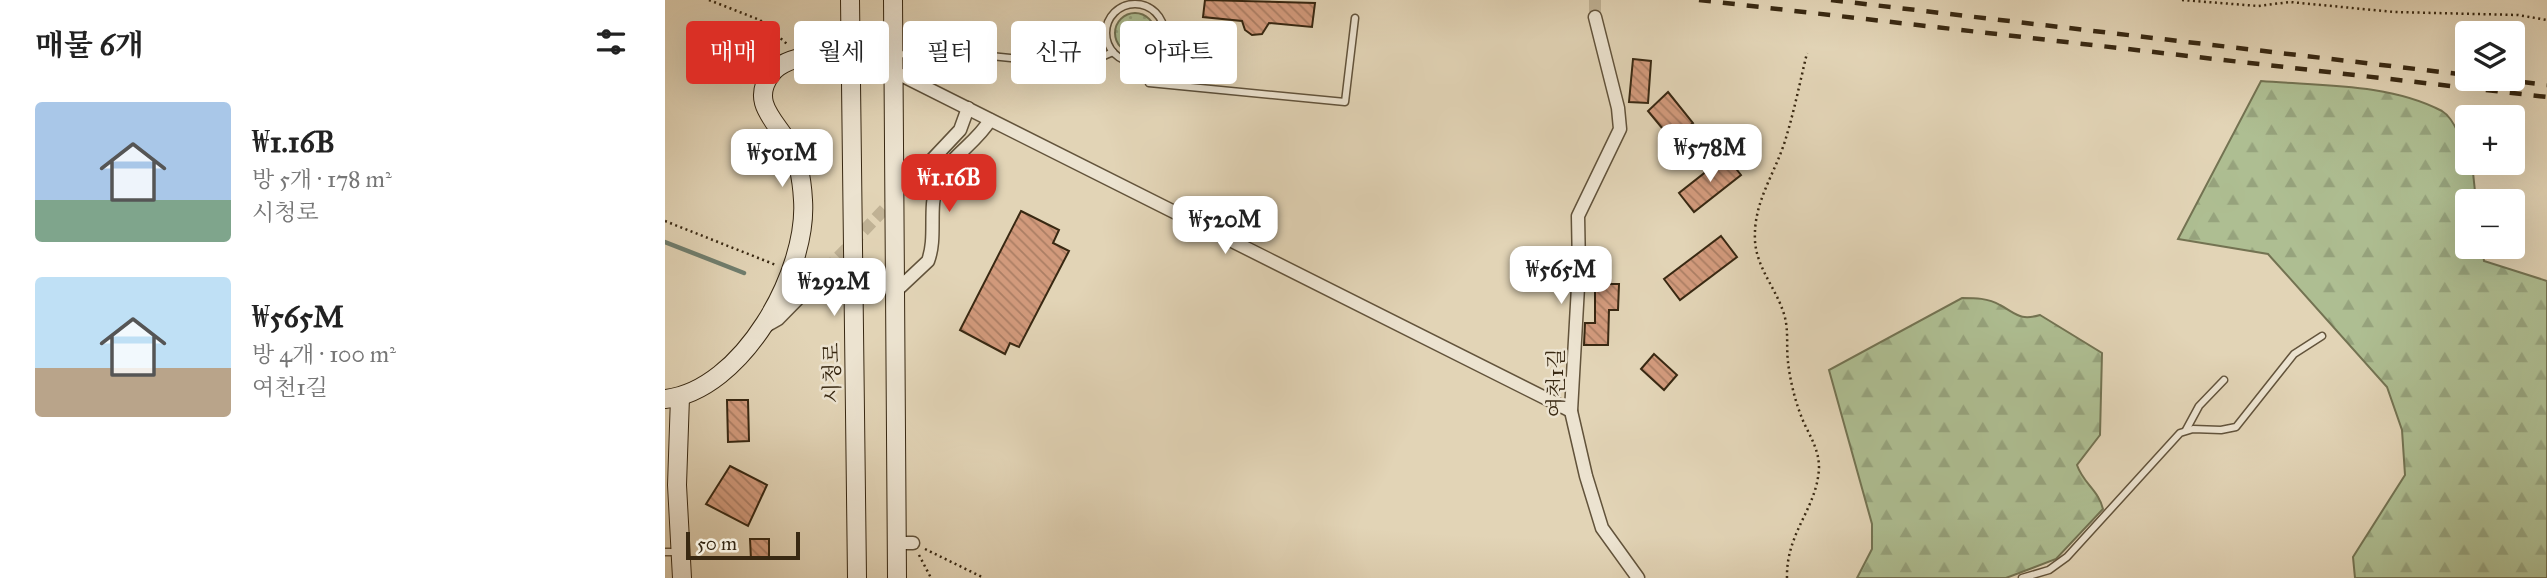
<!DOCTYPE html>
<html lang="ko">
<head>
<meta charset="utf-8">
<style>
	:root { --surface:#fff; --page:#f6f6f6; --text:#222; --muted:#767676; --accent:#d93025 }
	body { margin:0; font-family:"IM FELL Great Primer","Noto Serif KR",serif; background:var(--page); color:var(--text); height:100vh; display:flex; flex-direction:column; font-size:26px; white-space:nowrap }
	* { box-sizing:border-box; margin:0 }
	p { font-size:23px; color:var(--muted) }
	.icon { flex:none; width:38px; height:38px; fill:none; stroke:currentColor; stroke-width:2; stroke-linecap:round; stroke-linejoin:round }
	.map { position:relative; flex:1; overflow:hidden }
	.details { display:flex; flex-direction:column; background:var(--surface); width:665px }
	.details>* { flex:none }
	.top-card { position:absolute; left:21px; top:21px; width:665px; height:63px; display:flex; gap:14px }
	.buttons { position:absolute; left:1790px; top:21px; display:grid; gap:14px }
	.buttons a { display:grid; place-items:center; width:70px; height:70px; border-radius:7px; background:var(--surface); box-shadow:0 7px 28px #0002; font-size:35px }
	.scale { position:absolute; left:21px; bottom:18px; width:114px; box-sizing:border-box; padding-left:7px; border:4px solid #382812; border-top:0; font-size:19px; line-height:24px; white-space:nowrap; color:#382812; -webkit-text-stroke:5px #ece3d0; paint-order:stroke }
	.price { position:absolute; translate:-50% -60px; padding:0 16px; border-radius:14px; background:#fff; color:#222; font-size:23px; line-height:46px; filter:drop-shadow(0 2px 4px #0008) }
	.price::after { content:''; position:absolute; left:50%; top:42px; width:21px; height:16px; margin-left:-10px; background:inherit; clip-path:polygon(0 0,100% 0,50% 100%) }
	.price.active { background:var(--accent); color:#fff }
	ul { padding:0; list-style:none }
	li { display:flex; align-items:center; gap:21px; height:175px; padding:0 35px }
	li span { display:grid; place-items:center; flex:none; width:196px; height:140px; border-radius:7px; color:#555 }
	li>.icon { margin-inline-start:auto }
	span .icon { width:84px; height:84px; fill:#fffc; stroke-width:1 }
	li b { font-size:30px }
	h2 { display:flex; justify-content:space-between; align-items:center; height:84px; padding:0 35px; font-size:30px }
	.tag { padding:0 24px; border-radius:7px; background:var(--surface); box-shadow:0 7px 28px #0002; font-size:24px; line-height:63px }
	.tag.active { background:var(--accent); color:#fff }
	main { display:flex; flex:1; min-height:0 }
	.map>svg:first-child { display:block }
</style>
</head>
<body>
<main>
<section class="details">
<h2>매물 6개<svg class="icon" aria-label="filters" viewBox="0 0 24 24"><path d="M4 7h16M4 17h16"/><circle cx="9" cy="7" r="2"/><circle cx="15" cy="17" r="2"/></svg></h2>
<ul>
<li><span style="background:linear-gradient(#a9c7e8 70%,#7fa58c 0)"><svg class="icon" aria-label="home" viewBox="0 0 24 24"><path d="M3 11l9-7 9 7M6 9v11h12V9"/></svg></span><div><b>₩1.16B</b><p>방 5개 · 178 m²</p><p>시청로</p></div></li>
<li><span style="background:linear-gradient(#bfe0f5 65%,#b9a48a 0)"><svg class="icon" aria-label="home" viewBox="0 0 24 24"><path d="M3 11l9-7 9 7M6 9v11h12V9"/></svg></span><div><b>₩565M</b><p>방 4개 · 100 m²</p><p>여천1길</p></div></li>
</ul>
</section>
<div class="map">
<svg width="1882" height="578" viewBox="0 0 1882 578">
	<defs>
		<pattern id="forest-firs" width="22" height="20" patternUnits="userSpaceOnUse" patternTransform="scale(1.75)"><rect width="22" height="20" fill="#aebe92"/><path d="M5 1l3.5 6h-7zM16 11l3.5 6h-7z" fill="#96a37d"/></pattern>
		<pattern id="garden-dots" width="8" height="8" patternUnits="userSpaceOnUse" patternTransform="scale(1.75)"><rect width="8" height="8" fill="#aebe92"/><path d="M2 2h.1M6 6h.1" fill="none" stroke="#96a37d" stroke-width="1.8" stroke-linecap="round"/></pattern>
		<pattern id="building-back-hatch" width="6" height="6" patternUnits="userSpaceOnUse" patternTransform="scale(1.75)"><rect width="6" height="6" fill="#d29a7c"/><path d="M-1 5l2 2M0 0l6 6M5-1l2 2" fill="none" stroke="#ab7e64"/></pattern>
	</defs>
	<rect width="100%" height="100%" fill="#e2d4b6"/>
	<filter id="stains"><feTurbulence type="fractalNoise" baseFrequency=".00286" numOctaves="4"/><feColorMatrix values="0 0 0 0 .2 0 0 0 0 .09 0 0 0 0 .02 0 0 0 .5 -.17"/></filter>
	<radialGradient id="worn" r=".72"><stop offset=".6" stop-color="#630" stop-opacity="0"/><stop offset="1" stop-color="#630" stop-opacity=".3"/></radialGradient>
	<g fill="url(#forest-firs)" stroke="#737352" stroke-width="2">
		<path d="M1596 81C1655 86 1724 83 1777 111 1789 118 1802 149 1802 163H1807L1811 201H1802V247H1817L1819 261 1882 281V578H1690L1688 557 1740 475 1737 430 1722 387 1603 254 1513 239Z"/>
		<path d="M1297 298C1310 298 1323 298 1335 305 1352 314 1355 321 1375 315L1437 353 1435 435 1412 465C1418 483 1434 491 1438 509L1391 559 1341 578H1192L1207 549V524L1164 370Z"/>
	</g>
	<circle fill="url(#garden-dots)" stroke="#737352" stroke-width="2" cx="470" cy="33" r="20"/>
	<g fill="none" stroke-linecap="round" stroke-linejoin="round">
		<path stroke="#707e6e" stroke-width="4.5" d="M0 242 79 273"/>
	</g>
	<g fill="url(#building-back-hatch)" stroke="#382812" stroke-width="2">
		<path d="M540 0 650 3 647 27 604 23 597 34 587 35 580 30 577 21 538 17Z"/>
		<path d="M968 59 986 61 983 103 964 102Z"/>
		<path d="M1003 92 1028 123 1007 140 983 111Z"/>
		<path d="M1061 156 1076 175 1029 212 1014 193Z"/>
		<path d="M356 211 394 230 388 243 404 251 354 347 345 343 340 354 295 330Z"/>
		<path d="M1056 236 1072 257 1015 300 999 279Z"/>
		<path d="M930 284H954L953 310H944L943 345H919L920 323H930Z"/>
		<path d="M989 354 1012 375 999 390 976 369Z"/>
		<path d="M62 400H83L84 441 63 442Z"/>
		<path d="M65 466 102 485 83 526 41 504Z"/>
		<path d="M85 539H104V559H86Z"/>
	</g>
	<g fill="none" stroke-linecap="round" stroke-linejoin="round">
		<g stroke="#c0b295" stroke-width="12" stroke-dasharray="12 6" stroke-linecap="butt">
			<path d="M930 0V17"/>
			<path d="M161 270 262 165"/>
		</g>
		<defs>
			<g id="lane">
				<circle cx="470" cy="33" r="29"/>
				<path d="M229 55 276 51 406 64 427 61 448 52"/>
				<path d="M487 56 484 83 680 102 690 18"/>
				<path d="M1521 430 1534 406 1559 380"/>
				<path d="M0 552H12"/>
				<path d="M1357 578 1384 570 1402 557 1515 433 1528 429 1556 430 1571 427 1629 354 1657 336"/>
			</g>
			<g id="street">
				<path d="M930 17 953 108 955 129 913 216 914 269 906 411 921 476 937 528 973 578"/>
				<path d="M228 71 906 411"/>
				<path d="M262 165 295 130 303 108"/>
				<path d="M230 292 263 261C272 237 263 209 272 184 283 157 311 144 325 120"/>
				<path d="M99 327 113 319 161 270"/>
				<path d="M232 543H248"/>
			</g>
			<g id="secondary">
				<path d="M185 0 192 578"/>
				<path d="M228 0 232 578"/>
				<path d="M15 397 12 485 17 578"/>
				<path d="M0 399C77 391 143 272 138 200 137 181 134 160 124 144 110 120 85 102 106 74 127 46 194 56 227 55"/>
			</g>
		</defs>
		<use href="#lane" stroke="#62533b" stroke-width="9"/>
		<use href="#street" stroke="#62533b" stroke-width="15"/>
		<use href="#secondary" stroke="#382812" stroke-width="20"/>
		<g stroke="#382812" stroke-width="2.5" stroke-dasharray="2 3.5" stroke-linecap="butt">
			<path d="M44 0 95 20 122 44"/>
			<path d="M1517 0 1593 6 1625 2 1729 12 1853 15 1882 20"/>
			<path d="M0 221 111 265"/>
			<path d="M260 549 319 578"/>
			<path d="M254 555 266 578"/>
			<path d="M1122 578C1121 532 1152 509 1154 468 1154 450 1146 438 1139 423 1131 405 1125 381 1123 362 1121 346 1124 330 1119 314 1111 288 1092 269 1090 241 1088 202 1109 176 1120 141 1129 112 1135 82 1142 53"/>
		</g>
		<use href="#lane" stroke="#ece3d0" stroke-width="6"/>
		<use href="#street" stroke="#ece3d0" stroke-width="12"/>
		<use href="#secondary" stroke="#ece3d0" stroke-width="18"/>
		<g stroke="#382812" stroke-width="4.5" stroke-dasharray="12 12" stroke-linecap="butt">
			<path d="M1034 0 1882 97"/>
			<path d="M1166 0 1802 75"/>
			<path d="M1834 79 1882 85"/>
		</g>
	</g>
	<g text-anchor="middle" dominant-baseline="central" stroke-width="5" stroke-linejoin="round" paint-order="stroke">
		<g font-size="21" fill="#382812" stroke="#ece3d0">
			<text transform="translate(167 373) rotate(-91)">시청로</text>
			<text transform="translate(891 383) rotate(-90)">여천1길</text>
		</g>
	</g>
	<rect width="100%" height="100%" filter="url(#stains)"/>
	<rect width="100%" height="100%" fill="url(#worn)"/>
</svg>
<div class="buttons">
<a><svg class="icon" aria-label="layers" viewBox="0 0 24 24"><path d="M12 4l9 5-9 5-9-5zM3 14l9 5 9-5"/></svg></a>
<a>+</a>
<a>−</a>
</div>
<div class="scale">50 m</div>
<b class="price" style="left:1045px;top:184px">₩578M</b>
<b class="price" style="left:117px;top:189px">₩501M</b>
<b class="price active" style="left:284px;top:214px">₩1.16B</b>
<b class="price" style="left:560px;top:256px">₩520M</b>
<b class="price" style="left:896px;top:306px">₩565M</b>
<b class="price" style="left:169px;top:318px">₩292M</b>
<div class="top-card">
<a class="tag active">매매</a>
<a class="tag">월세</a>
<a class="tag">필터</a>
<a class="tag">신규</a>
<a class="tag">아파트</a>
</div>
</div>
</main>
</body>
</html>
